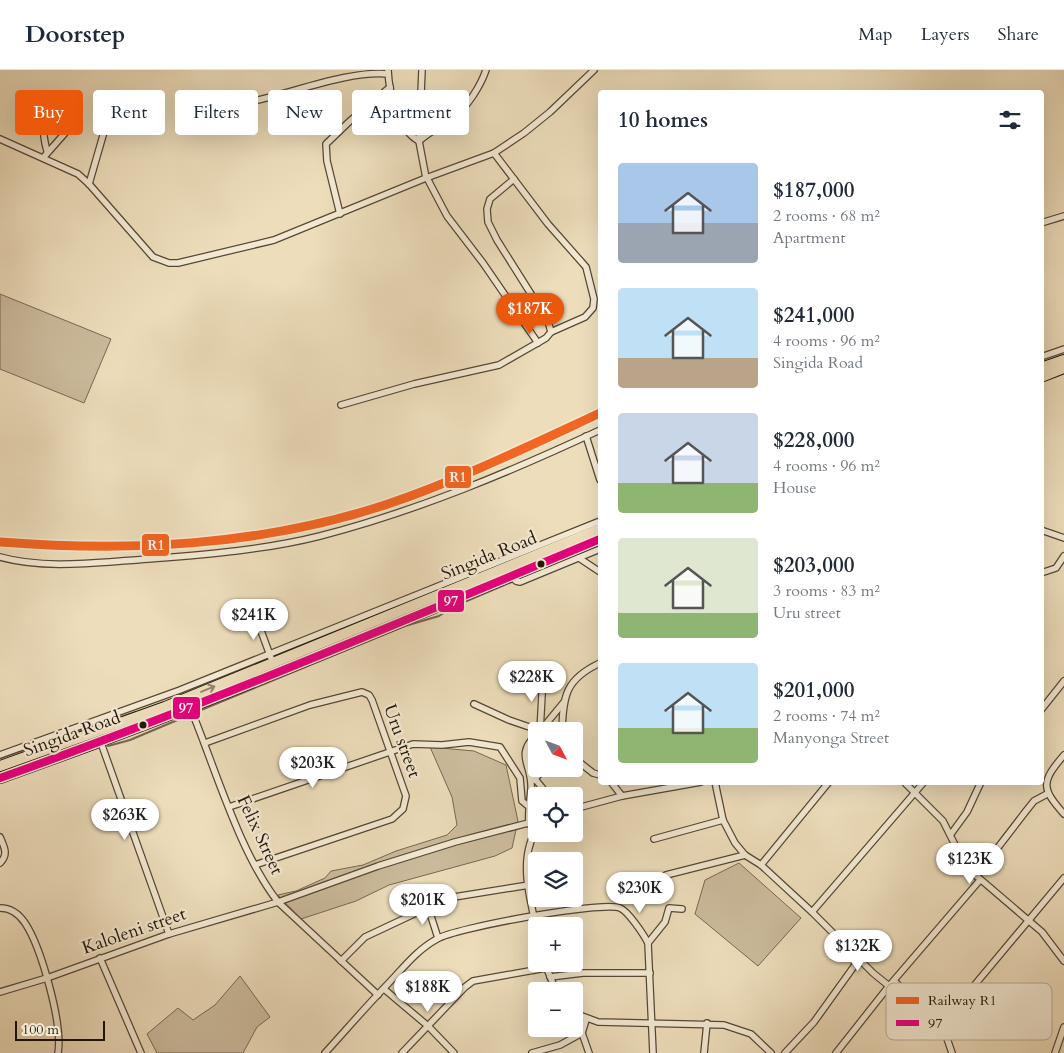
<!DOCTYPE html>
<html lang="en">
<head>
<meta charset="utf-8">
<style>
	:root { --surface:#fff; --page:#f6f6f7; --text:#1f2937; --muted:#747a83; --line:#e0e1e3; --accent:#ea580c }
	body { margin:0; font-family:Cardo,serif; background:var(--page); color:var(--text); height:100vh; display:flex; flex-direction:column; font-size:19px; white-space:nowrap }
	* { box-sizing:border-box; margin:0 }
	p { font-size:16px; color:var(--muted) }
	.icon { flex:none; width:28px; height:28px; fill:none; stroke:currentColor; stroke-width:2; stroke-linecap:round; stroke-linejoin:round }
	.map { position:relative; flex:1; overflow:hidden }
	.drawer { position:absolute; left:598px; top:20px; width:446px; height:695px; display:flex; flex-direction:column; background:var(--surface); border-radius:5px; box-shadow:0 5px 20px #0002 }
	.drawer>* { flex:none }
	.hud { position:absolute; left:15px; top:20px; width:475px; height:45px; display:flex; gap:10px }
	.needle { width:32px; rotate:131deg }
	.fabs { position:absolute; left:528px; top:652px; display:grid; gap:10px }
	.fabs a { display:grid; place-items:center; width:55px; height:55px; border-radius:5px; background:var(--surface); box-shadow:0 5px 20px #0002; font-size:25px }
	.scale { position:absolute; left:15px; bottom:12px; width:90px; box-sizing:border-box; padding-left:5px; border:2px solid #241607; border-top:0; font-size:14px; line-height:18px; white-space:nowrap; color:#241607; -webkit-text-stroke:4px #f3e9d3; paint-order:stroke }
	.price { position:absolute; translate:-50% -42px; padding:0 11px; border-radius:18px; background:#fff; color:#222; font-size:16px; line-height:32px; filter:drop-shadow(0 1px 2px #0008) }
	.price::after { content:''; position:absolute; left:50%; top:30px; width:15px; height:11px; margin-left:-8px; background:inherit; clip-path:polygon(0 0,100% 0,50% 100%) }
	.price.on { background:var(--accent); color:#fff }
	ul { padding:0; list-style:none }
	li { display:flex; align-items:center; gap:15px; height:125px; padding:0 20px }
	li span { display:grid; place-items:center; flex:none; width:140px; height:100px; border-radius:5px; color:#555 }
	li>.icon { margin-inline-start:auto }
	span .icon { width:60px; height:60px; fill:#fffc; stroke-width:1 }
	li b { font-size:21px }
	h2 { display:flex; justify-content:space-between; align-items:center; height:60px; padding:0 20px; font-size:21px }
	.chip { padding:0 18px; border-radius:5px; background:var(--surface); box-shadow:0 5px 20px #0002; font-size:18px; line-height:45px }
	.chip.on { background:var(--accent); color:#fff }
	header { display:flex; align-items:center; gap:30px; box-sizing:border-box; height:70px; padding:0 25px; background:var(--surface); border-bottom:1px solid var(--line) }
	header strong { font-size:24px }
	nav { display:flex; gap:28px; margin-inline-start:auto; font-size:18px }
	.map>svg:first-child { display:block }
</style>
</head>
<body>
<header>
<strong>Doorstep</strong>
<nav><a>Map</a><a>Layers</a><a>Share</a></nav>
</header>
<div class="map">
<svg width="1064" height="983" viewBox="0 0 1064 983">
	<rect width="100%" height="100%" fill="#edddbb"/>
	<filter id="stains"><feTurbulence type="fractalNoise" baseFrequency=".004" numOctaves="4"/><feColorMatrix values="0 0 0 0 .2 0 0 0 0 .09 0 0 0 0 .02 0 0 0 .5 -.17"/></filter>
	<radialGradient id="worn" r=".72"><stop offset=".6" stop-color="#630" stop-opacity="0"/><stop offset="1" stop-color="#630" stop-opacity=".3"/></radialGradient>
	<g fill="#cbbb9c" stroke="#786852">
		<path d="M0 224 111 269 84 333 0 299Z"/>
		<path d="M430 677 474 681 506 695 518 751 512 778 495 786 389 815 356 831 301 849 278 825 296 821 325 808 331 801 363 795 396 781 447 765 457 755 452 727Z"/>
		<path d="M739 793 801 848 758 896 695 844 705 810Z"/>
		<path d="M240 906 270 947 257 957 243 983H157L147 964 178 938 193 950 215 935Z"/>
	</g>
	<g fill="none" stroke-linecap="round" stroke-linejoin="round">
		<g stroke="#74654e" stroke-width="2">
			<path d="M201 640 405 556 439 546 455 536 514 511"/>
			<path d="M108 676 130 670 187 646"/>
			<path d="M83 683 97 678"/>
			<path d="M0 688 136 642"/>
		</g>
		<defs>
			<g id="street">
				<path d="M388 0C389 23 398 60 419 71 431 61 443 55 455 46 468 36 481 15 486 0"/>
				<path d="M422 0 419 71 426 108"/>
				<path d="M239 34C284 27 345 0 388 4"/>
				<path d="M0 69 78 104 89 114 153 187 169 193H178L274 170 426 108 494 83 524 63 550 42 594 0"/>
				<path d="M47 81C42 63 41 46 52 29"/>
				<path d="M494 83 548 154 586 197 594 229 593 238 585 247 551 262"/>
				<path d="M43 88 65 63 77 44"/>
				<path d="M427 108 447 146 483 193 538 273"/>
				<path d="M89 114 104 62"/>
				<path d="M340 144 327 91 326 74 351 50 390 17"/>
				<path d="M1041 153 1064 146"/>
				<path d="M1041 287 1064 279"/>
				<path d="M341 335 414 314 499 295 546 268 551 262 548 251 497 170 488 152 487 139 490 129 514 109"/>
				<path d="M586 366 600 410"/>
				<path d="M1041 460 1064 468"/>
				<path d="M0 487C43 499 92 493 136 490 197 485 261 481 320 466 417 441 510 402 600 360"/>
				<path d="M579 488 600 502"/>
				<path d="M1041 503 1056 498 1064 486"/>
				<path d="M512 507 516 511 520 512 600 479"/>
				<path d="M257 550 271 588"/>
				<path d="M474 634 509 650 541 661"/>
				<path d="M190 637C215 697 239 782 278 832L378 925"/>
				<path d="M1041 640 1064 611"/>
				<path d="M541 660 564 632"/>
				<path d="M540 661 543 607"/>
				<path d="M562 661C563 625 566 609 600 593"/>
				<path d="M100 670 169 864"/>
				<path d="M205 673 310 635 362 622 369 625 372 630 406 726 403 739 392 749 255 795"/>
				<path d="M0 685 180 620 600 451"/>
				<path d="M1064 685C1041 712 1041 718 1064 744"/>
				<path d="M574 688 593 703 600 705"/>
				<path d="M535 709 549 726"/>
				<path d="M534 710 544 699"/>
				<path d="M611 712 622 726"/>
				<path d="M715 712 723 750 735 773 745 785 761 795 812 842 873 903 889 916"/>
				<path d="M904 712 943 751 966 797 1042 862 1064 891"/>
				<path d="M229 737 413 674 442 675 469 672 500 677 520 708 522 731 528 736"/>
				<path d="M574 739 622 726 701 712"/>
				<path d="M529 754C528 741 530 731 531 719 533 695 514 686 536 665"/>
				<path d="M536 760C519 789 529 825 536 856"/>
				<path d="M951 764 967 742 981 712"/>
				<path d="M0 767C4 777 9 784 0 793"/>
				<path d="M654 769 723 750"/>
				<path d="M761 795 829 712"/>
				<path d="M666 805 745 785"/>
				<path d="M976 806 1026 741 1034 731 1047 724"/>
				<path d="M428 837 438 868"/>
				<path d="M0 838C11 838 19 844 25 853 41 877 63 954 58 983"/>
				<path d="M812 842 924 712"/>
				<path d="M648 873 665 852 669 838 682 839"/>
				<path d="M100 888 141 983"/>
				<path d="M341 891 365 867 448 828 529 815"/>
				<path d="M545 894 556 921"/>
				<path d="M550 907 583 903H650"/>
				<path d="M894 911 942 954 952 983"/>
				<path d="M384 919 428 956 454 983"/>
				<path d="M0 922 47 908 169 864 278 832 378 796 455 772 536 751"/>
				<path d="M574 943 598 952 724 955 751 964 771 983"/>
				<path d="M942 954 1064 808"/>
				<path d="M582 963 589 983"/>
				<path d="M325 983C345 961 364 939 384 918 401 901 415 881 437 869 454 858 602 831 620 838 628 841 644 865 648 873L653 983"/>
				<path d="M402 983 465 917 473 911 546 898"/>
				<path d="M532 983 560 975 582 963 586 950"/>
				<path d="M704 983 707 953"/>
				<path d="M785 983 814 952 860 888"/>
				<path d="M836 983 889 916 980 810"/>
				<path d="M1055 983 1064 957"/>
			</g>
			<g id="highway">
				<path d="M1041 298 1064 290"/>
				<path d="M1041 307 1064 298"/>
				<path d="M0 696 165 637 600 459"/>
				<path d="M0 708C203 636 401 552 600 469"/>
			</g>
		</defs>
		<use href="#street" stroke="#564834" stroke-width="8"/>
		<use href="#highway" stroke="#241607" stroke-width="12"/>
		<use href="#street" stroke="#f3e9d3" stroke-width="5.5"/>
		<use href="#highway" stroke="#edddbb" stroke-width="10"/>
		<defs>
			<path id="bus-1" d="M0 708C203 636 401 552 600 469"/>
		</defs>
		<use href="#bus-1" stroke="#f3e9d3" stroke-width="11"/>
		<use href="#bus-1" stroke="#e5007d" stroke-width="8"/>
		<defs>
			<path id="rail-1" d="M0 472C130 482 260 476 385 435 459 410 529 376 600 343"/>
		</defs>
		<use href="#rail-1" stroke="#f3e9d3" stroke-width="12"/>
		<use href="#rail-1" stroke="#f26522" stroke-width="9"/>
	</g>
	<defs><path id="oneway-shaft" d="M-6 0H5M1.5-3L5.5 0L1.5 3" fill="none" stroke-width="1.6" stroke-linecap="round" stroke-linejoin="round" transform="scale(1.25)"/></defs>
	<use stroke="#93836a" href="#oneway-shaft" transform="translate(208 619) rotate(-22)"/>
	<g fill="#241607" stroke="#f3e9d3" stroke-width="2">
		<circle cx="541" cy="494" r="4.5"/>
		<circle cx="143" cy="655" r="4.5"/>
	</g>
	<g text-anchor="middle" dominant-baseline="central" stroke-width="4.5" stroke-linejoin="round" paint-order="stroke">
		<g font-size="18" fill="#241607" stroke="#f3e9d3">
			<text transform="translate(489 486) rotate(-22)">Singida Road</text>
			<text transform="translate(72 664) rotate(-20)">Singida Road</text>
			<text transform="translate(402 671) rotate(70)">Uru street</text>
			<text transform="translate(260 765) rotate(65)">Felix Street</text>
			<text transform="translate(134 861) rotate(-19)">Kaloleni street</text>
		</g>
	</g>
	<rect x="886" y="913" width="166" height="57" rx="8" fill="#f3e9d3" stroke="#b5aa96" stroke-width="1"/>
	<rect x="896" y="927" width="23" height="7" fill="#f26522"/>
	<rect x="896" y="950" width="23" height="6" fill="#e5007d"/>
	<g font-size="14" fill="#241607">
		<text x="928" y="935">Railway R1</text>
		<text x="928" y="958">97</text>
	</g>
	<g stroke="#f3e9d3" stroke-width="2">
		<rect x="444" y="395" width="28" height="24" rx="5" fill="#f26522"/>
		<rect x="141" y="463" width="29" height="24" rx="5" fill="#f26522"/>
		<rect x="437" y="519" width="28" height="24" rx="5" fill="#e5007d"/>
		<rect x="172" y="626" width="29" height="24" rx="5" fill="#e5007d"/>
	</g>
	<g font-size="14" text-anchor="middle" font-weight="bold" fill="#fff">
		<text x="458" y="412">R1</text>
		<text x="156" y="480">R1</text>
		<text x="451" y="536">97</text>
		<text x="186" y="643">97</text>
	</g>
	<rect width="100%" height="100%" filter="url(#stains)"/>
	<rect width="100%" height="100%" fill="url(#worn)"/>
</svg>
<div class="fabs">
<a><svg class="needle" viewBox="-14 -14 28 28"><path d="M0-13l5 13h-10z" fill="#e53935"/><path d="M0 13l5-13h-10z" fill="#747a83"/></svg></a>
<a><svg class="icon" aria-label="locate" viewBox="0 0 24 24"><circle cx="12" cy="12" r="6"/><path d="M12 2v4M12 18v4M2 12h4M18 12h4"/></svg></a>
<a><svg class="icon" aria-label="layers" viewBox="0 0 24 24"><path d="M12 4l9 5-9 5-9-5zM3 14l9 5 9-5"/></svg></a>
<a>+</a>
<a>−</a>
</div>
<div class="scale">100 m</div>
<b class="price on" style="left:530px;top:265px">$187K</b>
<b class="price" style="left:254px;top:571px">$241K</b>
<b class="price" style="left:532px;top:633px">$228K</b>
<b class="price" style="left:313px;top:719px">$203K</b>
<b class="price" style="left:125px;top:771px">$263K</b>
<b class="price" style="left:970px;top:815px">$123K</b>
<b class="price" style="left:640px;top:844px">$230K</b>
<b class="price" style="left:423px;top:856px">$201K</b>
<b class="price" style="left:858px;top:902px">$132K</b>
<b class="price" style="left:428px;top:943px">$188K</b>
<div class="hud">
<a class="chip on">Buy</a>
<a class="chip">Rent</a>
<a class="chip">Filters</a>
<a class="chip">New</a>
<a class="chip">Apartment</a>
</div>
<section class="drawer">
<h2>10 homes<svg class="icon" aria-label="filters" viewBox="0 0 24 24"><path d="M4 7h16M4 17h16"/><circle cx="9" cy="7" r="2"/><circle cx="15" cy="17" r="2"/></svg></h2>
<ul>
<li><span style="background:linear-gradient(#a9c7e8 60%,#9aa5b1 0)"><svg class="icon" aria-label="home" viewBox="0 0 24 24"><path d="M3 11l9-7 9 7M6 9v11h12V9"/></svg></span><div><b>$187,000</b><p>2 rooms · 68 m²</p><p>Apartment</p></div></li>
<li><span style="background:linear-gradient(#bfe0f5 70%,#b9a48a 0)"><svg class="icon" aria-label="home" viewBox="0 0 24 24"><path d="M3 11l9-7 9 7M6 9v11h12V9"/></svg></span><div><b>$241,000</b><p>4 rooms · 96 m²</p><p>Singida Road</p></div></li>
<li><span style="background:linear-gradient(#c9d6e8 70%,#8fb573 0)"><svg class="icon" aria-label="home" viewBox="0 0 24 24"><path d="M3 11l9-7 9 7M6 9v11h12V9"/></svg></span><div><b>$228,000</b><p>4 rooms · 96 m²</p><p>House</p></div></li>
<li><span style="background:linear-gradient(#dfe7d0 75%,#8fb573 0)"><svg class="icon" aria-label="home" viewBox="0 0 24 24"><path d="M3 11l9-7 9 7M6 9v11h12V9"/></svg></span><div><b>$203,000</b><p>3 rooms · 83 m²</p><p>Uru street</p></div></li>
<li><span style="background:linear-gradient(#bfe0f5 65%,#8fb573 0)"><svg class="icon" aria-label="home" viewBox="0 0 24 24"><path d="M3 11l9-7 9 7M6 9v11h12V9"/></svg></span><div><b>$201,000</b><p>2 rooms · 74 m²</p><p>Manyonga Street</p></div></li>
</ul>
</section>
</div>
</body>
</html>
